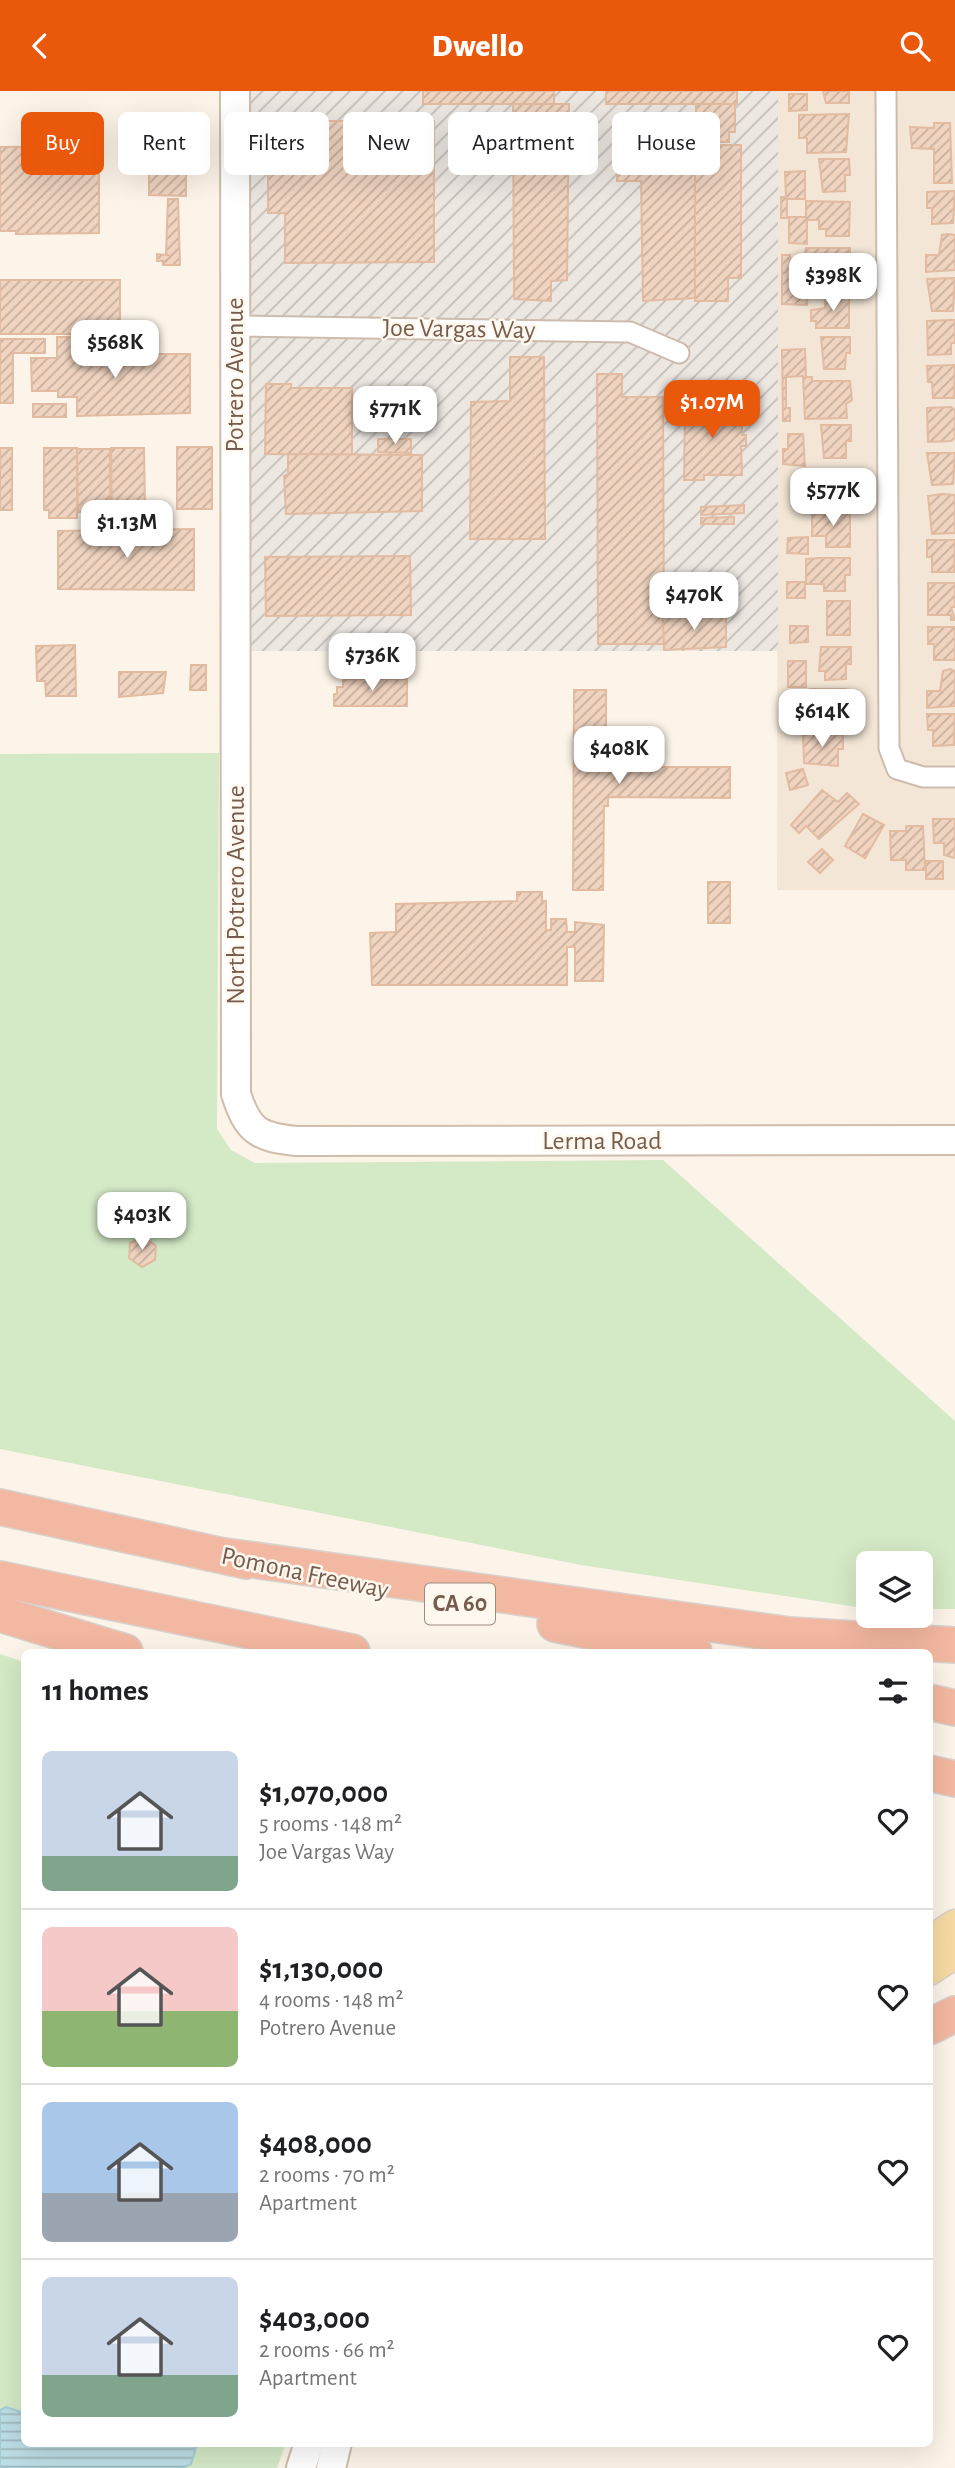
<!DOCTYPE html>
<html lang="en">
<head>
<meta charset="utf-8">
<style>
	:root { --surface:#fff; --page:#f6f6f6; --text:#202124; --muted:#757577; --line:#e0e0e0; --accent:#ea580c }
	body { margin:0; font-family:"Alegreya Sans",sans-serif; background:var(--page); color:var(--text); height:100vh; display:flex; flex-direction:column; font-size:26px; white-space:nowrap }
	* { box-sizing:border-box; margin:0 }
	p { font-size:23px; color:var(--muted) }
	.icon { flex:none; width:38px; height:38px; fill:none; stroke:currentColor; stroke-width:2; stroke-linecap:round; stroke-linejoin:round }
	.map { position:relative; flex:1; overflow:hidden }
	.drawer { position:absolute; left:21px; top:1558px; width:912px; height:798px; display:flex; flex-direction:column; background:var(--surface); border-radius:10px; box-shadow:0 7px 28px #0002 }
	.drawer>* { flex:none }
	.banner { position:absolute; left:21px; top:21px; width:914px; height:63px; display:flex; gap:14px }
	.tools { position:absolute; left:856px; top:1460px; display:grid; gap:14px }
	.tools a { display:grid; place-items:center; width:77px; height:77px; border-radius:10px; background:var(--surface); box-shadow:0 7px 28px #0002; font-size:35px }
	.price { position:absolute; translate:-50% -60px; padding:0 16px; border-radius:14px; background:#fff; color:#222; font-size:23px; line-height:46px; filter:drop-shadow(0 2px 4px #0008) }
	.price::after { content:''; position:absolute; left:50%; top:42px; width:21px; height:16px; margin-left:-10px; background:inherit; clip-path:polygon(0 0,100% 0,50% 100%) }
	.price.current { background:var(--accent); color:#fff }
	ul { padding:0; list-style:none }
	li { display:flex; align-items:center; gap:21px; height:175px; padding:0 21px }
	li+li { border-top:2px solid var(--line) }
	li span { display:grid; place-items:center; flex:none; width:196px; height:140px; border-radius:10px; color:#555 }
	li>.icon { margin-inline-start:auto }
	span .icon { width:84px; height:84px; fill:#fffc; stroke-width:1 }
	li b { font-size:30px }
	h2 { display:flex; justify-content:space-between; align-items:center; height:84px; padding:0 21px; font-size:30px }
	.tag { padding:0 24px; border-radius:10px; background:var(--surface); box-shadow:0 7px 28px #0002; font-size:24px; line-height:63px }
	.tag.current { background:var(--accent); color:#fff }
	header { display:flex; justify-content:space-between; align-items:center; height:91px; padding:0 21px; background:var(--accent); color:#fff; font-size:32px; font-weight:800 }
	.map>svg:first-child { display:block }
</style>
</head>
<body>
<header><svg class="icon" aria-label="back" viewBox="0 0 24 24"><path d="M15 5l-7 7 7 7"/></svg>Dwello<svg class="icon" aria-label="search" viewBox="0 0 24 24"><circle cx="10" cy="10" r="6"/><path d="M15 15l6 6"/></svg></header>
<div class="map">
<svg width="955" height="2377" viewBox="0 0 955 2377">
	<defs>
		<pattern id="industrial-furrows" width="10" height="10" patternUnits="userSpaceOnUse" patternTransform="scale(1.75)"><rect width="10" height="10" fill="#ece7e1"/><path d="M-1 1l2-2M0 10L10 0M9 11l2-2" fill="none" stroke="#c4beb9"/></pattern>
		<pattern id="water-rules" width="6" height="5" patternUnits="userSpaceOnUse" patternTransform="scale(1.75)"><rect width="6" height="5" fill="#bddee5"/><path d="M0 2.5h6" fill="none" stroke="#9eb7bc"/></pattern>
		<pattern id="building-hatch" width="6" height="6" patternUnits="userSpaceOnUse" patternTransform="scale(1.75)"><rect width="6" height="6" fill="#f0d4c0"/><path d="M-1 1l2-2M0 6l6-6M5 7l2-2" fill="none" stroke="#c7af9e"/></pattern>
	</defs>
	<rect width="100%" height="100%" fill="#fcf4e8"/>
	<path fill="#f3e6d6" d="M778 0H955V799H777Z"/>
	<rect fill="url(#industrial-furrows)" x="250" y="0" width="528" height="560"/>
	<g fill="#d4e9c6">
		<path d="M219 662 217 1038 231 1059 255 1072 663 1069 955 1330V1518H921L920 1472H868V1517H863L581 1474 0 1358V663Z"/>
		<path d="M0 1563 24 1571V2352H286L277 2377H0Z"/>
	</g>
	<path fill="url(#water-rules)" stroke="#a3cdd6" stroke-width="2" d="M6 2316 24 2322V2352L197 2353 191 2373 183 2377H0V2319Z"/>
	<g fill="url(#building-hatch)" stroke="#e2bba1" stroke-width="2">
		<rect x="423" y="0" width="131" height="13"/>
		<rect x="606" y="0" width="131" height="13"/>
		<path d="M823 0H849V12H826Z"/>
		<path d="M789 3H807V19L789 20Z"/>
		<path d="M513 13H569L567 189 551 190V210L514 208Z"/>
		<path d="M696 13H735V41H729V51H696Z"/>
		<path d="M849 23 846 61 807 62V47H799V24Z"/>
		<path d="M268 30H434V171L285 172V122H268Z"/>
		<path d="M934 32H950L952 92H934V58L912 57 910 36 934 37Z"/>
		<path d="M617 49 695 50V207L643 210 641 90H617Z"/>
		<path d="M695 54H741V187H728V210H695Z"/>
		<path d="M99 55V142L16 143V140H0V56Z"/>
		<path d="M149 68H186V105L149 104Z"/>
		<path d="M819 68H849L850 84H845V100L823 101Z"/>
		<path d="M805 80V108H787V127H781V106H786L785 81Z"/>
		<path d="M955 100 953 132 932 133V117H927V101Z"/>
		<path d="M168 108H178L180 174H163V170H157V163L168 164 166 162Z"/>
		<path d="M806 110 850 111 849 145H826V138H819V129H807V153L789 152V126H806Z"/>
		<path d="M949 143 955 144V179L926 181V164H939L942 144Z"/>
		<path d="M806 157H850V173H845V189H824V197L790 196 808 197 807 214 782 213V164H790V172L792 168 803 169Z"/>
		<path d="M955 187 953 220H932L927 188Z"/>
		<rect x="0" y="189" width="120" height="54"/>
		<path d="M826 203H849V237H816V230H811V219L825 217Z"/>
		<path d="M951 229H955V252H951V263L928 264 927 230Z"/>
		<path d="M57 246H90V263L146 259V263H190V322L77 325V306H58V300H32L31 267H57Z"/>
		<path d="M821 246H850V262H846L845 278H824Z"/>
		<path d="M0 248H45V262H13V312H0Z"/>
		<path d="M805 258 806 286H812V290H850L852 309 846 313 847 327 805 328 803 285 786 286V317H790V330H783L782 259Z"/>
		<path d="M510 266H544L545 448H470L471 311 510 310Z"/>
		<path d="M955 274 954 307H933L932 291H928L927 275Z"/>
		<path d="M597 283H622V306H663L664 553H598Z"/>
		<path d="M266 293H291V297H352V364L265 363Z"/>
		<path d="M685 307 729 310V329H742V344H746V355H741L742 384H704V389H684Z"/>
		<rect x="33" y="313" width="33" height="13"/>
		<path d="M951 316 955 319V347L951 350 928 351 927 317Z"/>
		<path d="M821 334H851V350H846V367H824Z"/>
		<path d="M788 343H803L805 375 783 373V358H788Z"/>
		<path d="M378 348H411V362L378 361Z"/>
		<rect x="177" y="356" width="35" height="62"/>
		<rect x="0" y="357" width="12" height="62"/>
		<path d="M44 357H77V427H49V419H44Z"/>
		<path d="M111 357H144L145 419H141V427H112Z"/>
		<path d="M77 358H110V421H78Z"/>
		<path d="M927 362H955L953 393 932 394Z"/>
		<path d="M288 363 422 364V420L286 423 284 385 288 383Z"/>
		<path d="M835 378 837 399 851 398V415L799 413V379Z"/>
		<path d="M942 403 955 404V442L932 443 928 405Z"/>
		<path d="M744 414V422L701 424V416Z"/>
		<path d="M850 421V456H826V445H812V423Z"/>
		<path d="M734 426V433H701V427Z"/>
		<path d="M194 438V499L58 498V440Z"/>
		<path d="M808 446V463L787 462 788 447Z"/>
		<path d="M927 449H955L954 481H932V466H927Z"/>
		<path d="M410 465 411 524 266 525 265 466Z"/>
		<path d="M820 467H850V484H845V500H824V493H806V468Z"/>
		<rect x="787" y="491" width="18" height="16"/>
		<rect x="663" y="492" width="9" height="21"/>
		<path d="M928 492H955V516H951L955 529H951V524H928Z"/>
		<rect x="827" y="510" width="23" height="34"/>
		<path d="M663 524H726V556L664 559Z"/>
		<path d="M790 535H808V551L790 552Z"/>
		<path d="M928 536H955V569H934V553H928Z"/>
		<path d="M75 554 76 605H46L45 590H37L36 555Z"/>
		<path d="M821 556H851V573H846V588L825 589V580H819Z"/>
		<rect x="788" y="570" width="18" height="26"/>
		<path d="M191 574H206V599H190Z"/>
		<path d="M950 578 955 580V615L927 617V600H940L943 580Z"/>
		<path d="M119 581H166L163 602 119 606Z"/>
		<path d="M368 583H376V588H407V615H334V603H337V596H343V588H368Z"/>
		<path d="M810 598H846V631H823L820 621 796 618V603H810Z"/>
		<path d="M574 599H606V676H730V707L608 706V715H604L603 799H573Z"/>
		<path d="M927 623H955L954 654 933 655V639H928Z"/>
		<rect x="786" y="624" width="18" height="17"/>
		<path d="M803 643H843V658H838V675L804 672Z"/>
		<path d="M803 678 808 694 790 699 786 682Z"/>
		<path d="M822 699 838 711 847 702 859 713 819 748 806 735 799 742 791 734Z"/>
		<path d="M863 723 884 734 865 767 845 755Z"/>
		<path d="M933 728H955V767L944 764V752H934Z"/>
		<path d="M906 735H923L925 779H906V769H891L890 740H906Z"/>
		<path d="M822 758 833 769 820 782 808 771Z"/>
		<rect x="926" y="770" width="17" height="18"/>
		<rect x="708" y="791" width="22" height="41"/>
		<path d="M517 801H542V810H546V839H551V828H566L567 841H575V831L604 834 603 890H575V856H567V894H372L370 842 396 841V813L517 810Z"/>
		<path d="M144 1146 156 1155 155 1169 142 1176 129 1167 130 1152Z"/>
	</g>
	<g fill="none" stroke-linecap="round" stroke-linejoin="round">
		<defs>
			<g id="street">
				<path d="M886 0 889 657 897 678 923 686H955"/>
				<path d="M235 235 630 241 679 262"/>
			</g>
			<g id="secondary">
				<path d="M235 0 236 1003C248 1040 258 1046 296 1050L955 1049"/>
				<path d="M301 2377 309 2352"/>
				<path d="M331 2377 337 2352"/>
			</g>
			<g id="primary">
				<path d="M929 1851 955 1834"/>
				<path d="M929 1879 955 1862"/>
			</g>
			<g id="highway">
				<path d="M0 1416 246 1470"/>
				<path d="M225 1465 790 1544 955 1554"/>
				<path d="M0 1488 352 1561"/>
				<path d="M0 1523 125 1561"/>
				<path d="M555 1533 694 1561"/>
				<path d="M929 1611 955 1617"/>
				<path d="M929 1682 955 1688"/>
				<path d="M929 1936 955 1923"/>
			</g>
		</defs>
		<use href="#street" stroke="#cdbcae" stroke-width="23"/>
		<use href="#secondary" stroke="#d0bdab" stroke-width="32"/>
		<use href="#primary" stroke="#d8d1cd" stroke-width="33"/>
		<use href="#highway" stroke="#d8d1cd" stroke-width="38"/>
		<use href="#street" stroke="#fff" stroke-width="19"/>
		<use href="#secondary" stroke="#fff" stroke-width="28"/>
		<use href="#primary" stroke="#f7daa3" stroke-width="30"/>
		<use href="#highway" stroke="#f3b8a1" stroke-width="35"/>
	</g>
	<g text-anchor="middle" dominant-baseline="central" stroke-width="5" stroke-linejoin="round" paint-order="stroke">
		<rect fill="#fef8ee" stroke="#9e8b7d" stroke-width="2" x="425" y="1492.5" width="70" height="41" rx="5"/>
		<g font-size="24" font-weight="bold" fill="#755c4d">
			<text x="460" y="1513">CA 60</text>
		</g>
		<g font-size="26" fill="#755c4d" stroke="#fef8ee">
			<text transform="translate(459 238) rotate(1)">Joe Vargas Way</text>
			<text transform="translate(235 284) rotate(-90)">Potrero Avenue</text>
			<text transform="translate(236 804) rotate(-90)">North Potrero Avenue</text>
			<text x="602" y="1050">Lerma Road</text>
			<text transform="translate(305 1482) rotate(12)">Pomona Freeway</text>
		</g>
	</g>
</svg>
<div class="tools">
<a><svg class="icon" aria-label="layers" viewBox="0 0 24 24"><path d="M12 4l9 5-9 5-9-5zM3 14l9 5 9-5"/></svg></a>
</div>
<b class="price" style="left:833px;top:222px">$398K</b>
<b class="price" style="left:115px;top:289px">$568K</b>
<b class="price current" style="left:712px;top:349px">$1.07M</b>
<b class="price" style="left:395px;top:355px">$771K</b>
<b class="price" style="left:833px;top:437px">$577K</b>
<b class="price" style="left:127px;top:469px">$1.13M</b>
<b class="price" style="left:694px;top:541px">$470K</b>
<b class="price" style="left:372px;top:602px">$736K</b>
<b class="price" style="left:822px;top:658px">$614K</b>
<b class="price" style="left:619px;top:695px">$408K</b>
<b class="price" style="left:142px;top:1161px">$403K</b>
<div class="banner">
<a class="tag current">Buy</a>
<a class="tag">Rent</a>
<a class="tag">Filters</a>
<a class="tag">New</a>
<a class="tag">Apartment</a>
<a class="tag">House</a>
</div>
<section class="drawer">
<h2>11 homes<svg class="icon" aria-label="filters" viewBox="0 0 24 24"><path d="M4 7h16M4 17h16"/><circle cx="9" cy="7" r="2"/><circle cx="15" cy="17" r="2"/></svg></h2>
<ul>
<li><span style="background:linear-gradient(#c9d6e8 75%,#7fa58c 0)"><svg class="icon" aria-label="home" viewBox="0 0 24 24"><path d="M3 11l9-7 9 7M6 9v11h12V9"/></svg></span><div><b>$1,070,000</b><p>5 rooms · 148 m²</p><p>Joe Vargas Way</p></div><svg class="icon" aria-label="heart" viewBox="0 0 24 24"><path d="M12 20l-8-8c-3-5 5-10 8-4 3-6 11-1 8 4z"/></svg></li>
<li><span style="background:linear-gradient(#f6c9c9 60%,#8fb573 0)"><svg class="icon" aria-label="home" viewBox="0 0 24 24"><path d="M3 11l9-7 9 7M6 9v11h12V9"/></svg></span><div><b>$1,130,000</b><p>4 rooms · 148 m²</p><p>Potrero Avenue</p></div><svg class="icon" aria-label="heart" viewBox="0 0 24 24"><path d="M12 20l-8-8c-3-5 5-10 8-4 3-6 11-1 8 4z"/></svg></li>
<li><span style="background:linear-gradient(#a9c7e8 65%,#9aa5b1 0)"><svg class="icon" aria-label="home" viewBox="0 0 24 24"><path d="M3 11l9-7 9 7M6 9v11h12V9"/></svg></span><div><b>$408,000</b><p>2 rooms · 70 m²</p><p>Apartment</p></div><svg class="icon" aria-label="heart" viewBox="0 0 24 24"><path d="M12 20l-8-8c-3-5 5-10 8-4 3-6 11-1 8 4z"/></svg></li>
<li><span style="background:linear-gradient(#c9d6e8 70%,#7fa58c 0)"><svg class="icon" aria-label="home" viewBox="0 0 24 24"><path d="M3 11l9-7 9 7M6 9v11h12V9"/></svg></span><div><b>$403,000</b><p>2 rooms · 66 m²</p><p>Apartment</p></div><svg class="icon" aria-label="heart" viewBox="0 0 24 24"><path d="M12 20l-8-8c-3-5 5-10 8-4 3-6 11-1 8 4z"/></svg></li>
</ul>
</section>
</div>
</body>
</html>
